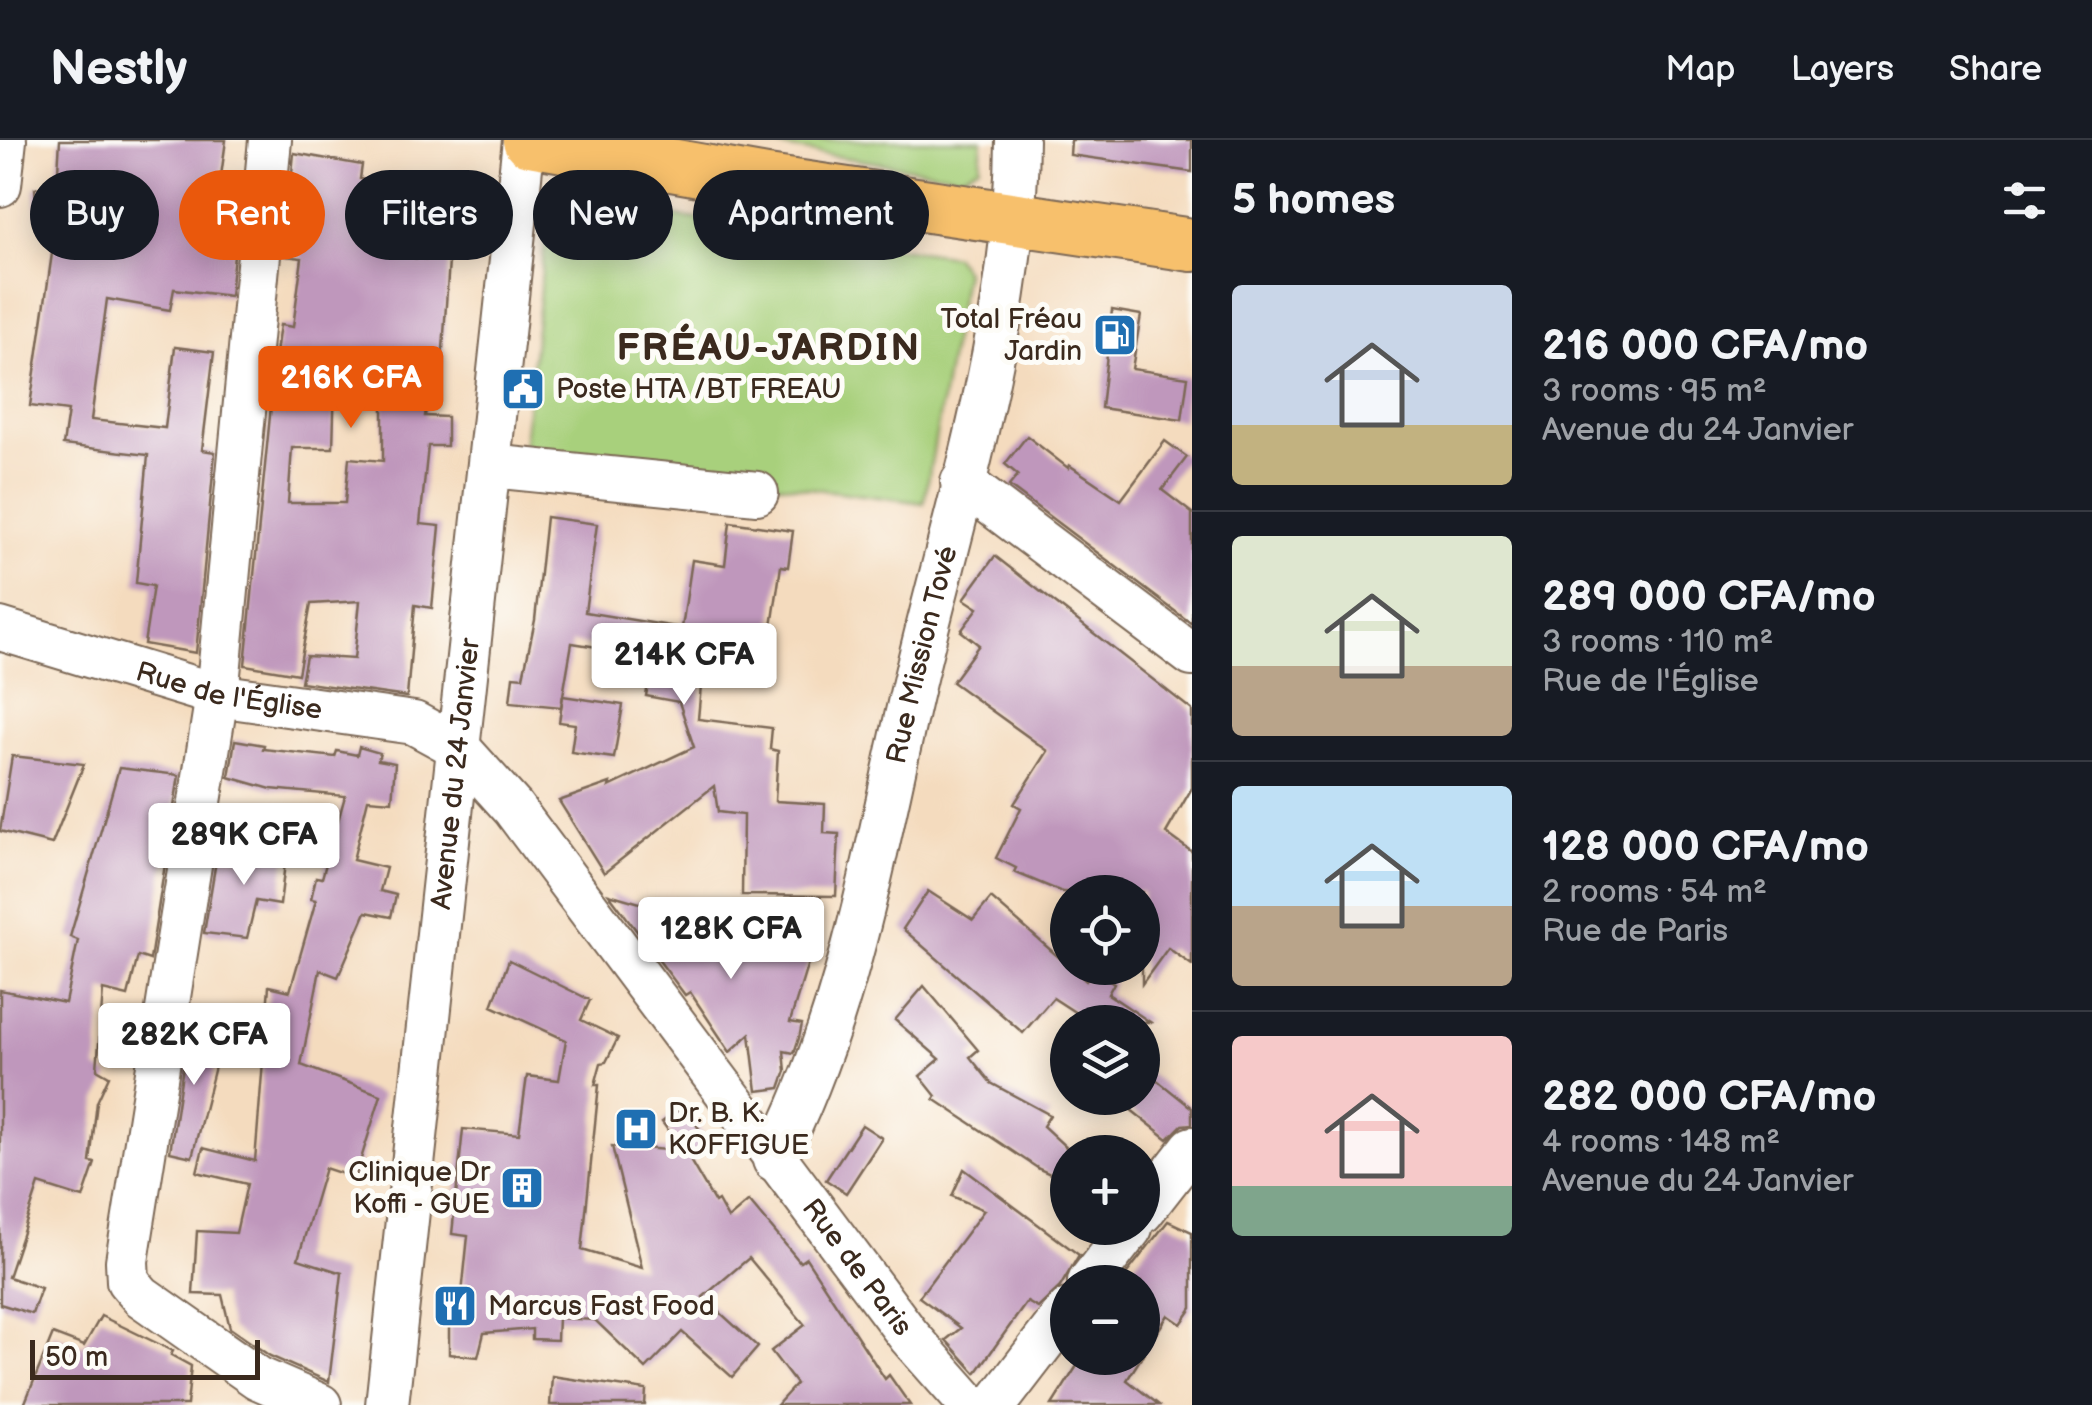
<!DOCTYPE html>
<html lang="en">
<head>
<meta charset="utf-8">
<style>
	:root { --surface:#171b24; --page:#20242c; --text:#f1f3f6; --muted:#9ea1a6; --line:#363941; --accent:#ea580c }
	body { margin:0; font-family:"Balsamiq Sans",sans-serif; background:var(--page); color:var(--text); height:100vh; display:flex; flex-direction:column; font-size:38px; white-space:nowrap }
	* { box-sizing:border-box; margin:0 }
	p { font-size:32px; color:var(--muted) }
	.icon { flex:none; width:55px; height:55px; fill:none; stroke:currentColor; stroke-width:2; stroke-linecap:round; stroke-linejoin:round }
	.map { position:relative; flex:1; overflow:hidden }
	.details { display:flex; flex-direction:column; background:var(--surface); width:900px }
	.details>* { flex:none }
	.banner { position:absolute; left:30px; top:30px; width:950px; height:90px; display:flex; gap:20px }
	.tools { position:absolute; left:1050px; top:735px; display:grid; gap:20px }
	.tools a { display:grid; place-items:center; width:110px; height:110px; border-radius:50%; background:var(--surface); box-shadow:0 5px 25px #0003; font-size:50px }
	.scale { position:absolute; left:30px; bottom:25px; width:230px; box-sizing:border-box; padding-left:10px; border:5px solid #3b2a1e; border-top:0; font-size:28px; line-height:35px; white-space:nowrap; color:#3b2a1e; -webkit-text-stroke:8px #fdfcf7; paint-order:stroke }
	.price { position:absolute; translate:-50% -85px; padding:0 22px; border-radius:10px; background:#fff; color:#222; font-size:32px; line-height:65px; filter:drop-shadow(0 2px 5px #0008) }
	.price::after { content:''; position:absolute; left:50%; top:60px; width:30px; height:22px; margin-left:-15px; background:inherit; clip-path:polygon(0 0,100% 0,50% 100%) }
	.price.selected { background:var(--accent); color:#fff }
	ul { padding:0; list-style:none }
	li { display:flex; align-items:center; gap:30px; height:250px; padding:0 40px }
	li+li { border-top:2px solid var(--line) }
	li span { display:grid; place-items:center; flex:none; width:280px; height:200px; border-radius:10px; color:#555 }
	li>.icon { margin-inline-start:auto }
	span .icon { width:120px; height:120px; fill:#fffc; stroke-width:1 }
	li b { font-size:42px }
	h2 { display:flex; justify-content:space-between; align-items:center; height:120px; padding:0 40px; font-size:42px }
	.pill { padding:0 35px; border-radius:45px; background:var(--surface); box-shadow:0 5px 25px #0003; font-size:35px; line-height:90px }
	.pill.selected { background:var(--accent); color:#fff }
	header { display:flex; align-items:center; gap:60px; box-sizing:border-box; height:140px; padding:0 50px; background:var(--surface); border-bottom:2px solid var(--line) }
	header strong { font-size:48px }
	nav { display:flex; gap:55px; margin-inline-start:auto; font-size:35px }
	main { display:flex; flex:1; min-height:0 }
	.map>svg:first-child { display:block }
</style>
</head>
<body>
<header>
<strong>Nestly</strong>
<nav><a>Map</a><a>Layers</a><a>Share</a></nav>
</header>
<main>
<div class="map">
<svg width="1192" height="1265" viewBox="0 0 1192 1265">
	<rect width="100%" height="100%" fill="#fdfcf7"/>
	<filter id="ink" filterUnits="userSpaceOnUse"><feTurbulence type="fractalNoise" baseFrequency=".01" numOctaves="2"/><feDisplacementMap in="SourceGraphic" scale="20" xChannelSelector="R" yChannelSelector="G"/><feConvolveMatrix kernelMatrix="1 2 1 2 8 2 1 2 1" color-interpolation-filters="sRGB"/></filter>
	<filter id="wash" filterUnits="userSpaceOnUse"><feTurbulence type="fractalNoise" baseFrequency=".0048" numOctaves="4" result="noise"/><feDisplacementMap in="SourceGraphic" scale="40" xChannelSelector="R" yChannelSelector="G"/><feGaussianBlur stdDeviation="2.25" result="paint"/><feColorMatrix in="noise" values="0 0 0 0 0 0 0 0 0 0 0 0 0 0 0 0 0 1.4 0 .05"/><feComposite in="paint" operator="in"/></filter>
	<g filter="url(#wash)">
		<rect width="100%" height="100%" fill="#f4dbbe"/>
		<g fill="#a8d07b" stroke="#727d4c" stroke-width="2.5">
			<path d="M733 0H982L980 26 961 36Z"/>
			<path d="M562 60 955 116 965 131 924 363 523 311 548 74Z"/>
		</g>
		<g id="blocks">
			<g fill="#bf97bc" fill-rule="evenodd">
				<path d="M60 0H226L212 101 235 104 230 156 174 149 170 170 107 159 91 280 165 288 175 207 214 212 202 310 215 312 196 513 144 504 153 446 136 443 148 315 63 305 68 271 30 266 57 79 37 80 35 48 57 47Z"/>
				<path d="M1071 0H1192V32L1070 15Z"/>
				<path d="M294 13 362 25 360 39 427 50 415 118 449 121 442 224 432 223 425 276 447 277V306H428L420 384 440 386 432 468 415 465 407 557 301 542 306 516 354 519 360 461 311 464 298 534 245 525 277 206 280 185 293 187 302 118 284 116ZM335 241 383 251V321L349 318 345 363H288L292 308H333Z"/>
				<path d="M1112 170 1141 175 1132 229 1188 237 1182 280 1101 268Z"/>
				<path d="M1027 296 1068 328 1069 325 1121 360 1165 301 1187 317 1162 350 1192 373V484L1009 346 1018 335 1005 324Z"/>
				<path d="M546 377 597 384 585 472 682 488 692 420 725 425 730 382 793 391 788 427 781 426 766 527 704 513 698 579 772 588 770 609 778 611 775 661 825 664 824 693 839 694 836 756 742 755 743 675 718 672 714 646 604 733 559 661 610 643 609 647 694 607 679 562 646 556 653 516 572 503 561 567 510 562 513 536 523 537 535 480Z"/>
				<path d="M995 416 1192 570V648L1166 693 1192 712V825L1168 808 1142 844V752H1062L1014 732 1016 728 996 718 1021 668 1014 664 1048 611 952 542 979 505 961 491 978 468 964 459Z"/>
				<path d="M563 556 623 565 614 618 571 612 575 584 559 582Z"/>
				<path d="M235 600 264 605 263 609 335 617 337 611 357 615 359 607 380 613 378 620 395 623 392 661 368 659 353 720 386 728 380 751 396 755 391 777 366 772 338 837 320 830 301 925 381 955 355 1038 325 1028 298 1119 342 1133 329 1242 270 1216 230 1188 222 1155 193 1154 197 1091 236 1093 247 1044 197 1032 203 1008 255 1021 269 846 290 851 316 760 311 759 316 737 322 738 345 656 271 649 229 637Z"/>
				<path d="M12 616 84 624 52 704 0 691Z"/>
				<path d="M119 628 179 635 150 820 138 816 128 856 103 850 97 929 109 936 97 962 90 1022 95 1023 83 1058 39 1044 8 1137 41 1148 32 1174 0 1164V850L65 863 78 800 70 797Z"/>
				<path d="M251 702 287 706 280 765 256 761 247 798 204 793 217 715 249 719Z"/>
				<path d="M928 751 973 780 991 758 1086 841 1094 830 1114 843 1108 854 1150 882H1090L1053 858 1023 893 903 789Z"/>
				<path d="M609 754 811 813 790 882 802 884 799 898 794 913 784 911 786 931 780 948 757 951 750 894 730 912 690 852 685 855Z"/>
				<path d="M509 820 590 860 581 880 618 898 606 922 601 923 595 945H599L582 1110 642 1128 612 1006 683 1011 662 982 683 967 712 1006 691 1022 715 1063 718 1061 728 1079 749 1061 800 1122 806 1118 885 1239 889 1235 910 1265H777L796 1244 771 1211 805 1185 749 1118 703 1157 758 1207 732 1237 682 1192 646 1229 595 1180 558 1178 557 1200 532 1199V1189L484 1193 478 1217 449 1214V1184H454L462 1154 468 1096 452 1094 463 989 519 994 527 936 559 940 566 900 492 866Z"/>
				<path d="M924 846 978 910 970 917 991 943 1050 975 1043 986 1068 1009V1042L1039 1029 934 959 936 956 920 936 940 919 895 880Z"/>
				<path d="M189 887 223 895 192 1017 170 1012Z"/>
				<path d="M1142 928 1192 968V984L1182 985 1168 999 1116 958H1142Z"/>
				<path d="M862 985 882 998 846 1053 826 1040Z"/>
				<path d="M964 1029 1079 1115 1060 1147 1038 1168 1027 1162 976 1233 946 1200 961 1188 919 1157 984 1070 952 1056Z"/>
				<path d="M1168 1081 1192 1092V1168L1181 1184 1168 1175 1142 1216V1142H1120Z"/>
				<path d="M101 1176 173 1211 171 1215 191 1226 187 1265H24L53 1194 84 1206Z"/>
				<path d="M1082 1218H1141L1127 1240 1159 1265H1052Z"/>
				<path d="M552 1236 646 1250 645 1265H550Z"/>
			</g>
		</g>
	</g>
	<g filter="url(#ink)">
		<use href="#blocks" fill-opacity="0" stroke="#7c6856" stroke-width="2.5"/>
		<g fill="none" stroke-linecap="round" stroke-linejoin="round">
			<defs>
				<g id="minor">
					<path d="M270 0 217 555 127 1121 128 1141 141 1156 258 1238 320 1265"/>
					<path d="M0 45 5 0"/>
					<path d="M491 326 757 353"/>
					<path d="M962 342 1192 515"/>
					<path id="s1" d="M0 489 217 555 414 583 458 607 513 668 909 1196 970 1265"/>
					<path id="s2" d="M774 1020C851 873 876 702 914 542 956 365 1016 183 1017 0"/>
					<path d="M1142 1072 1192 1008"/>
					<path d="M1089 1142 1131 1088"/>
					<path id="s3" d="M387 1265 524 0"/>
					<path d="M995 1265 1068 1170"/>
				</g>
				<path id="major" d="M529 0 767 42 1192 105"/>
			</defs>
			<use href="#minor" stroke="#7c6856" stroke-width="46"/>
			<use href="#major" stroke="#7c6856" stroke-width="56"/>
			<use href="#minor" stroke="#fff" stroke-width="42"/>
			<use href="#major" stroke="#f7c06c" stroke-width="52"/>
		</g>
	</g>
	<defs>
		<symbol id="fuel-square" viewBox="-11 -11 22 22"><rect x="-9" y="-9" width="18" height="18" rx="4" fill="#1f6fb2" stroke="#fdfcf7"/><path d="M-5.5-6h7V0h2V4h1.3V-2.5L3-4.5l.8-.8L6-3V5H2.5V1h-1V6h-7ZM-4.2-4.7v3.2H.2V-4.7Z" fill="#fff"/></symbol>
		<symbol id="civic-square" viewBox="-11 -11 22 22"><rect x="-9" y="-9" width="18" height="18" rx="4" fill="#1f6fb2" stroke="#fdfcf7"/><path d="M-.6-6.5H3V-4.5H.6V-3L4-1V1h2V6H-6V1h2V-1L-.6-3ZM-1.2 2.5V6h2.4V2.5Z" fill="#fff"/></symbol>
		<symbol id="hospital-square" viewBox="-11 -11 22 22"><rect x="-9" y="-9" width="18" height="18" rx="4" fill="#1f6fb2" stroke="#fdfcf7"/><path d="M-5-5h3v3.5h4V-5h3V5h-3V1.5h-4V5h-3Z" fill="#fff"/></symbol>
		<symbol id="building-square" viewBox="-11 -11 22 22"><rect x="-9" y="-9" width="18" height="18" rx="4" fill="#1f6fb2" stroke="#fdfcf7"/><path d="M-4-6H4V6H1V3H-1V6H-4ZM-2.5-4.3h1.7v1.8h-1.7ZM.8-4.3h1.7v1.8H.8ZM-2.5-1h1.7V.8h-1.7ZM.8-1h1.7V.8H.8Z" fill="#fff"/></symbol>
		<symbol id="restaurant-square" viewBox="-11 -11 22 22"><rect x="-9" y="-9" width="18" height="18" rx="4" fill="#1f6fb2" stroke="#fdfcf7"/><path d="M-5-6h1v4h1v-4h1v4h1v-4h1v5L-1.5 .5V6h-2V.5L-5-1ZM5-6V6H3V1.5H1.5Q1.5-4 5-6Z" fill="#fff"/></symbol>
	</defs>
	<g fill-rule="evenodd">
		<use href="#fuel-square" x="1090" y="170" width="50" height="50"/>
		<use href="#civic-square" x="498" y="224" width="50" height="50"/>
		<use href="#hospital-square" x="611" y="964" width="50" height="50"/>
		<use href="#building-square" x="497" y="1023" width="50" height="50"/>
		<use href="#restaurant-square" x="430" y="1141" width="50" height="50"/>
	</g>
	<g text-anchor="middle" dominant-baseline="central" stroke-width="10" stroke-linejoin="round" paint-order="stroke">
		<g font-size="28" fill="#3b2a1e" stroke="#fdfcf7" text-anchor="start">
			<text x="1082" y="179" text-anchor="end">Total Fréau<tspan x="1082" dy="32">Jardin</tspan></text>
			<text x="556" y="249">Poste HTA /BT FREAU</text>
			<text x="668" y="973">Dr. B. K.<tspan x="668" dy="32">KOFFIGUE</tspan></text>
			<text x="490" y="1032" text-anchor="end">Clinique Dr<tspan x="490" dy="32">Koffi - GUE</tspan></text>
			<text x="488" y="1166">Marcus Fast Food</text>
		</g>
		<g font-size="28" fill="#3b2a1e" stroke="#fdfcf7">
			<text stroke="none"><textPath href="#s2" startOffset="528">Rue Mission Tové</textPath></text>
			<text stroke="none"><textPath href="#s1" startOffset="238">Rue de l'Église</textPath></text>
			<text stroke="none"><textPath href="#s3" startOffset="635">Avenue du 24 Janvier</textPath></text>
			<text stroke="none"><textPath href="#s1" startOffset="1132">Rue de Paris</textPath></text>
		</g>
		<g font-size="38" font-weight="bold" letter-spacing="2.5" fill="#3b2a1e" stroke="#fdfcf7">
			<text x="769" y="208">FRÉAU-JARDIN</text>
		</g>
	</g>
</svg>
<div class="tools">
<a><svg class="icon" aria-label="locate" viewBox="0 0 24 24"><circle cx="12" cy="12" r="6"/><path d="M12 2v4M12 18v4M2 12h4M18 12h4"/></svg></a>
<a><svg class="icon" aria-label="layers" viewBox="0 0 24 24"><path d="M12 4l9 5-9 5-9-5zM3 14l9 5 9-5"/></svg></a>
<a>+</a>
<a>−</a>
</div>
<div class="scale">50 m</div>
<b class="price selected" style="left:351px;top:291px">216K CFA</b>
<b class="price" style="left:684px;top:568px">214K CFA</b>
<b class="price" style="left:244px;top:748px">289K CFA</b>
<b class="price" style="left:731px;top:842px">128K CFA</b>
<b class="price" style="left:194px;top:948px">282K CFA</b>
<div class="banner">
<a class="pill">Buy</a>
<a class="pill selected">Rent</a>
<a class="pill">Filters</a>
<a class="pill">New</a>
<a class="pill">Apartment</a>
</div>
</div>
<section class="details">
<h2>5 homes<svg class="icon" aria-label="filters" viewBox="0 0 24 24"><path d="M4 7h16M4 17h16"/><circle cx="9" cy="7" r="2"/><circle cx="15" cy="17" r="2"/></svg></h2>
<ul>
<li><span style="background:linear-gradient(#c9d6e8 70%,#c2b280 0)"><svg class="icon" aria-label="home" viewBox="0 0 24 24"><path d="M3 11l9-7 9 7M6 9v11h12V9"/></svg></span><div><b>216 000 CFA/mo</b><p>3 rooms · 95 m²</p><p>Avenue du 24 Janvier</p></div></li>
<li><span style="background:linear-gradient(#dfe7d0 65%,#b9a48a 0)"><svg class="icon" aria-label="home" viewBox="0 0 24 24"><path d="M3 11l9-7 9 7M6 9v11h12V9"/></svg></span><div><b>289 000 CFA/mo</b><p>3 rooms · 110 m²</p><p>Rue de l'Église</p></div></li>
<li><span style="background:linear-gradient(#bfe0f5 60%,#b9a48a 0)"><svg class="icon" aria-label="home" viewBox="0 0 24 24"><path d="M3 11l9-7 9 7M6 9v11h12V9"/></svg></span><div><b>128 000 CFA/mo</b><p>2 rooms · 54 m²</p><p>Rue de Paris</p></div></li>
<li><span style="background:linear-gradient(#f6c9c9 75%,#7fa58c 0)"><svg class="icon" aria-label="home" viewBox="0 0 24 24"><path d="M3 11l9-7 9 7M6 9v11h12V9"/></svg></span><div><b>282 000 CFA/mo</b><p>4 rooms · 148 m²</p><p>Avenue du 24 Janvier</p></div></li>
</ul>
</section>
</main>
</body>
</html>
